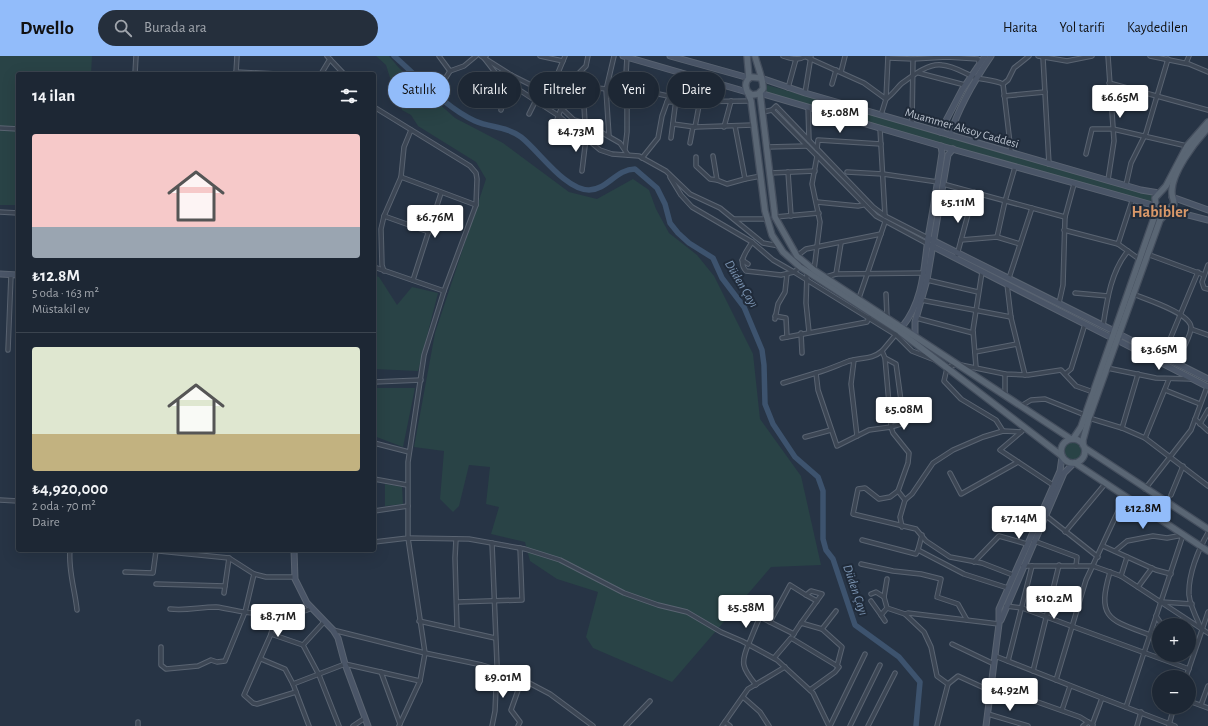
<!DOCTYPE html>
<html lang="tr">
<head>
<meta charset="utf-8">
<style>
	:root { --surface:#1d2734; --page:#252f3c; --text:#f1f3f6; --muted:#a0a5ac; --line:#3b444f; --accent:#92bcfa }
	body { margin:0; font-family:"Alegreya Sans",sans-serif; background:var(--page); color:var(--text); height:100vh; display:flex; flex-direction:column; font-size:15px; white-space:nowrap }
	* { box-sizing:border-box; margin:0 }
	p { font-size:13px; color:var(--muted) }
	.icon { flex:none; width:22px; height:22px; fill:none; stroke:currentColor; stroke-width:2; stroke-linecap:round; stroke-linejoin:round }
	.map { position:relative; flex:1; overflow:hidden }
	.side { position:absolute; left:16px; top:16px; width:360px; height:480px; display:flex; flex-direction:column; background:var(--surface); border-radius:4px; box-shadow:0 4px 16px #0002,0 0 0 1px var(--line) }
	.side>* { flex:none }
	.guide { position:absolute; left:388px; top:16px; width:380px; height:36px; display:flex; gap:8px }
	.buttons { position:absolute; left:1152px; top:562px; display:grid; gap:8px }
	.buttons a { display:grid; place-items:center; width:44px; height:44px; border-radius:50%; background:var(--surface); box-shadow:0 4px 16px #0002,0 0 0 1px var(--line); font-size:20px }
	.price { position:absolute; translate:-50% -34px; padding:0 9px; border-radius:4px; background:#fff; color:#222; font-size:13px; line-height:26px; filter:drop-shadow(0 1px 2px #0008) }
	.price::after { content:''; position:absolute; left:50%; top:24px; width:12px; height:9px; margin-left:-6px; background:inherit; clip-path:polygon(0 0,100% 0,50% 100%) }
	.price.current { background:var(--accent); color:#111 }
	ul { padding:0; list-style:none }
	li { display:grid; align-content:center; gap:8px; height:212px; padding:0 16px }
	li+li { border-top:1px solid var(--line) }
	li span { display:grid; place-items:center; height:124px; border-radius:4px; color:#555 }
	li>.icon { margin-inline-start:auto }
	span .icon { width:72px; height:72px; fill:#fffc; stroke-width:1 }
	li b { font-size:17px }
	h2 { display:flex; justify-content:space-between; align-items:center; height:48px; padding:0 16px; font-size:17px }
	.pill { padding:0 14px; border-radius:18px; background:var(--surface); box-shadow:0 4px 16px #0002,0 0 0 1px var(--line); font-size:14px; line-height:36px }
	.pill.current { background:var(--accent); color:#111 }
	header { display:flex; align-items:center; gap:24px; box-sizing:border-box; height:56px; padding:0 20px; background:var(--accent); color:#111 }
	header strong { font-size:19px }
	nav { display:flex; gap:22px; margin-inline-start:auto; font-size:14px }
	.search { width:280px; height:36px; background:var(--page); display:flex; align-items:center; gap:10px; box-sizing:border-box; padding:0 14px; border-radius:22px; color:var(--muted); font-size:15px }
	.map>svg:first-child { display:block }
</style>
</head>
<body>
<header>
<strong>Dwello</strong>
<div class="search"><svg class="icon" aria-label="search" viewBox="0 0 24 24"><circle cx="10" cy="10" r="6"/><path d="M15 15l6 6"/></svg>Burada ara</div>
<nav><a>Harita</a><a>Yol tarifi</a><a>Kaydedilen</a></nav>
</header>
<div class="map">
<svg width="1208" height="670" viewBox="0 0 1208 670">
	<rect width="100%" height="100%" fill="#273445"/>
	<g fill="#294346">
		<path d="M0 0H92L91 18H18V149H0Z"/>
		<path d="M376 0H389L399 12 455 62 503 87 569 136 597 143 633 123 649 134 656 153 669 177 697 199 714 220 753 298 760 363 801 420 821 509 771 511 672 626 593 592 586 581 598 536 557 523 530 505 525 486 491 478 499 451 486 448 490 411 469 409 459 450 453 456 440 443 444 395 414 391 435 277 486 123 476 106 418 70 411 59 402 54 401 44 393 31 386 9Z"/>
		<path d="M767 29 1153 139 1151 148 766 37Z"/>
		<path d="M374 219 379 221 397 249 412 231 438 237 418 315 374 313Z"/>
		<path d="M374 332H415L403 391 374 380Z"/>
		<circle cx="1073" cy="395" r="9"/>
		<path d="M385 428 402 431 403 448 385 450Z"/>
	</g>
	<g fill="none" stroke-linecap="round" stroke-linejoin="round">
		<path stroke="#3d536e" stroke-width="5.5" d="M394 0C418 21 446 52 475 65 491 72 506 70 521 81 539 95 565 134 589 134 607 134 616 113 635 113L657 132 665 148 670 167 678 177 689 187 713 202 722 222 744 251 762 294 764 309 765 348 773 368 795 401 818 421 823 435V483L826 494 833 503 855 569 899 601 920 626 916 670"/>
		<defs>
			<g id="street">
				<path d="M327 0 344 18"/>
				<path d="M439 0 450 15 464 10 476 0"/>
				<path d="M481 0 511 19 543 35 574 64 585 67 620 87 628 99"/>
				<path d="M486 0 484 2 498 20 559 60 600 94 612 98 639 100 666 115 690 138 720 152 763 187 779 190"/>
				<path d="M540 0 563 5"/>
				<path d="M783 0C789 2 798 5 804 1"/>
				<path d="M804 0 864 27 886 43 888 0"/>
				<path d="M1038 0 1067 5 1092 0"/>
				<path d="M1108 0 1114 85 1108 124"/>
				<path d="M1150 0 1189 8 1208 16"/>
				<path d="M889 2 913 3 912 68"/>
				<path d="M1043 2 1049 108"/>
				<path d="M913 3 947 1 978 3 980 8"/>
				<path d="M1186 7 1189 0"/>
				<path d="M236 16 278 18"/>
				<path d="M680 16 667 46 751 45"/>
				<path d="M841 16 845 0"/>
				<path d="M236 17 237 0"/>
				<path d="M919 17 965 29"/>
				<path d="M135 18 136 0"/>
				<path d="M321 18 330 3"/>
				<path d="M555 24 565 0"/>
				<path d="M1109 27 1208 54"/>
				<path d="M832 28 836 14"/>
				<path d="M1003 28 1008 24 1014 12 1029 0"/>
				<path d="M440 31 450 15"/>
				<path d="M788 32 796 3"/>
				<path d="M583 33 585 67"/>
				<path d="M805 37 811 0"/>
				<path d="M1004 40 1045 36"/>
				<path d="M700 44 695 71 753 69"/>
				<path d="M374 51 470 110 476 117 477 123 476 149 444 235 424 299 408 406V482L374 486"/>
				<path d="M808 51 809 84"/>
				<path d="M501 54 511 19"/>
				<path d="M772 54 876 160 928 188"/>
				<path d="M763 56 772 54 776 50 873 151 885 160 928 182"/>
				<path d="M529 58 535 46 549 24H555L575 33 596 32 654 37 668 40"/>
				<path d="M881 59 886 43C892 39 896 33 901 28 912 20 928 7 942 9 955 10 965 18 977 22 986 24 994 24 1003 28L1011 96"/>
				<path d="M673 68 695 71"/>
				<path d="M735 70 745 123 761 120"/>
				<path d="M724 71 731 45"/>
				<path d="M0 72 18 73"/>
				<path d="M880 73 885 160"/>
				<path d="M553 74 572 24 586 10 588 0"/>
				<path d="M609 80 606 34 614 0"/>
				<path d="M671 82 679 20"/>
				<path d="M690 87 693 71"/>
				<path d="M767 91 807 90"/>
				<path d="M625 93 627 76V44L625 36 627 1"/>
				<path d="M817 93 818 84 881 88"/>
				<path d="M1086 98 1092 73H1113L1187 90"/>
				<path d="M713 100 717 124 727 128 745 123"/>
				<path d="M696 101V110L710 123 717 124"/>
				<path d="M642 102 658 82 662 60 667 46"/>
				<path d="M582 115 586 82"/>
				<path d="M788 116 791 160"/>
				<path d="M847 116 883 118 938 126"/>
				<path d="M770 117 815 115"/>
				<path d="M401 121 476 149"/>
				<path d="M670 121 681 139 692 151 752 186 773 204 794 216 801 210"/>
				<path d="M943 128 1065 161"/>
				<path d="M1126 129 1131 107 1146 77 1168 3"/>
				<path d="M817 146 858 150 863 149"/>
				<path d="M0 156 18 157"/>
				<path d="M384 160 429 176"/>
				<path d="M775 161 819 157"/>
				<path d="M734 163H767"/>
				<path d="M1064 174 1118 188 1139 203"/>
				<path d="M997 181 1005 145 1015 111"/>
				<path d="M961 184 997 181 1020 188"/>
				<path d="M752 186C747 195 737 205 746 215L781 219 794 216 896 279 912 295 935 304"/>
				<path d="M1118 188 1132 145"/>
				<path d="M1147 198 1204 219"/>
				<path d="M957 199 974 136"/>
				<path d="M797 200 806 193 881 178"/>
				<path d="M742 204 748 208"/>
				<path d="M1208 209 1202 226 1204 232 1208 233"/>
				<path d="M374 211 444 235"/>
				<path d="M814 214 820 166 812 128 817 100"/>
				<path d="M384 215 382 209 381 173 384 160 401 121 404 91 411 74"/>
				<path d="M807 216 806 247 809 276"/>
				<path d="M836 218 841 187"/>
				<path d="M826 221 836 218 924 217"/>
				<path d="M1009 222 1032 152"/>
				<path d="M413 224 441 137"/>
				<path d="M927 224 978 236"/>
				<path d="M1007 228 1011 262 1025 319"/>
				<path d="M1075 237 1108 240"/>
				<path d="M886 238 887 261"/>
				<path d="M1133 238C1145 243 1194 258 1191 273 1189 284 1181 296 1176 307"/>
				<path d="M859 242 885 166"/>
				<path d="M921 244 1011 261"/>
				<path d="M1059 247 1063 229 1065 161 1074 128"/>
				<path d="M775 260 786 262 787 281"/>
				<path d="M916 262 973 277"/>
				<path d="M775 263 778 248 785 236 787 218"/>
				<path d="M1103 270C1107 244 1111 215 1128 195"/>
				<path d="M1191 273 1208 279"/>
				<path d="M801 277 802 297"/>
				<path d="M782 282 867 266 869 262"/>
				<path d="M8 294 11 219"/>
				<path d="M975 296 1017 288"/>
				<path d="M1163 300 1198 216"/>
				<path d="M885 302 896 308 904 367 891 371 885 302 882 295 897 277"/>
				<path d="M854 304 851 328 857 380"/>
				<path d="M976 311 973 274 982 216"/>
				<path d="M1107 312 1156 322 1191 323"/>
				<path d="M816 317C828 314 838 309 849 305 862 301 871 304 882 295"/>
				<path d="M1065 318 1071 313 1085 268"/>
				<path d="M374 326 421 324"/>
				<path d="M783 327 816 317 818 334 837 390 869 374 891 371 893 377 909 397 908 407 898 435 905 444"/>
				<path d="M1165 334 1200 348"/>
				<path d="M1005 340V318"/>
				<path d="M1021 350 1031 344 1045 343 1085 359"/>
				<path d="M1089 362 1122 372 1145 382 1208 430"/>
				<path d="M1195 363 1208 375"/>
				<path d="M1200 368 1208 354"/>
				<path d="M1122 372 1138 318"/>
				<path d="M1003 375 996 364 961 343 944 325 947 312 956 308 1005 318 1028 319 1061 314 1076 330 1093 336"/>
				<path d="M1021 376 1000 394 1053 429"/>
				<path d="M805 381 831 374"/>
				<path d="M1145 382 1169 323"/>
				<path d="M374 387 409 396"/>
				<path d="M950 417 961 438 1018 406"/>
				<path d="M374 423 407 429"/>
				<path d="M1145 433 1191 374 1207 331"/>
				<path d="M898 435 890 441 879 443 865 432 858 433 853 458 916 473 926 485 950 501 982 507 1013 519"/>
				<path d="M1171 439 1183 410"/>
				<path d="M0 444 18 445"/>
				<path d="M18 445V400"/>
				<path d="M374 455 408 450"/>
				<path d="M1045 459 1098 501"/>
				<path d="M902 471 900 461 905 444 912 438 933 407 953 394 983 381 1003 375 1021 376 1024 373"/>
				<path d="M1065 476 1105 428"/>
				<path d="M456 483 455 502 457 573"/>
				<path d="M862 484 916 498 918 494 964 518 1008 532"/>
				<path d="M1034 485 1077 501 1076 510"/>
				<path d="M492 487 497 609 495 655 492 670"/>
				<path d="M1103 490 1156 514 1171 518"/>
				<path d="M70 494C68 514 75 534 77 554"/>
				<path d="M149 494 229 502 254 518 266 521H295"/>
				<path d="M918 494 922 479"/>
				<path d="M1115 495 1127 485 1153 480 1167 482 1183 479 1126 651"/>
				<path d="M974 506 999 480 1027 488"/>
				<path d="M861 508 893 515 921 518 941 523 937 541 958 548 967 564"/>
				<path d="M1023 510H1093L1121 520 1208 577"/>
				<path d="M125 516 153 517 156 495"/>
				<path d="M1110 516C1096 563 1110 564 1150 579"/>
				<path d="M1121 520 1127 501"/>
				<path d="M156 528 225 530"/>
				<path d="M1138 531 1152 512"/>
				<path d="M224 537 229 502"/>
				<path d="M871 538 876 536 884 541 887 552 905 558"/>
				<path d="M806 539 817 545"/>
				<path d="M884 541 887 523"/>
				<path d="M871 545 881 559 887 552"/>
				<path d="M457 546 522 544 520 492"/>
				<path d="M1162 546 1192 548"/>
				<path d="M1006 550 1022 552 1189 613"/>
				<path d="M170 553C186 555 200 551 216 551 226 552 235 555 244 556 259 558 300 560 311 552"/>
				<path d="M271 557 273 569 271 578 244 639 253 647 257 648 296 636"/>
				<path d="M881 559 885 565"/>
				<path d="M1156 560 1162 569"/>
				<path d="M419 565 495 582"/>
				<path d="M324 566 303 589 319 619 339 670"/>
				<path d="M770 566 790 529 806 539 811 535 822 538 801 567"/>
				<path d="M822 573 836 555"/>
				<path d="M333 574 425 597 482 609 514 619 550 638 593 670"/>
				<path d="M1202 574 1208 556"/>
				<path d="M271 578 303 589"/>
				<path d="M793 579 801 567 822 573 842 591 837 610"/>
				<path d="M952 588 994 608"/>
				<path d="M161 591V609L166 613 198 610 211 604 217 606 225 605 245 556 254 518"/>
				<path d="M995 600 1102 642 1092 669"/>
				<path d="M774 602 791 582 839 611 835 616 810 634"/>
				<path d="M261 603 285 613 293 628"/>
				<path d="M1008 605 1032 510"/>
				<path d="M1033 615 1059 509"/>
				<path d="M381 616 400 668"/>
				<path d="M1186 621 1202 574C1197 563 1190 550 1189 539 1188 519 1198 494 1208 477"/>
				<path d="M1056 624 1086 524 1120 451V444L1123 439"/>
				<path d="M756 629C742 612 740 607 749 587 753 578 756 569 760 561L794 578"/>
				<path d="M992 630 1080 661 1093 669"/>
				<path d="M991 635 958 620 948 628 937 620 931 591 924 576 905 558 908 557 999 568"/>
				<path d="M743 641 760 656 769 670"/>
				<path d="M1102 642 1175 670"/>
				<path d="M1189 645 1208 652"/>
				<path d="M1201 649 1208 630"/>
				<path d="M1062 654 1070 630"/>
				<path d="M988 658 1028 670"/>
				<path d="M725 666 730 670"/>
				<path d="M1169 669 1174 651"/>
				<path d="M138 670V666"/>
				<path d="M309 670 293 628 345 608 420 625"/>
				<path d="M353 670 365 662"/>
				<path d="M399 670 420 625 425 597 408 482 469 483 525 493 560 504 624 537 658 549 687 556 721 576 742 585 777 604 813 637 829 670"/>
				<path d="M518 670 520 666 511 654 522 623"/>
				<path d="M626 670 650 645"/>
				<path d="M722 670 748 633 785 611"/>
				<path d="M830 670 865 598"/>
				<path d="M850 670 880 609"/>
				<path d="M868 670 895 617"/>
				<path d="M937 670 948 628"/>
				<path d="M1083 670 1088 666"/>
				<path d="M1137 670 1141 656"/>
			</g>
			<g id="secondary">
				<path d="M623 0 747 36"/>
				<path d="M670 0 749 22"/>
				<path d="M761 22 805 37 1141 134 1159 137"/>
				<path d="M760 37 941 90 1156 150"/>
				<path d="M940 76 962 34 985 0"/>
				<path d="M950 79C959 50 974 25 991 0"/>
				<path d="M1172 141 1208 154"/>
				<path d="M1169 154 1208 164"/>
				<path d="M928 182 1114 275"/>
				<path d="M928 188 1112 282"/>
				<path d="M0 218 18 219"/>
				<path d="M902 271C923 246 924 212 928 182 933 153 938 125 942 97L941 90"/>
				<path d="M1119 278 1208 323"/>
				<path d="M915 280V266L927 224 948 99 953 93"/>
				<path d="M1117 284 1208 331"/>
				<path d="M294 494 295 523 307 547 333 574 338 582 345 608 368 670"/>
				<path d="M1001 564 1064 417 1074 407"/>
				<path d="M986 670 999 568V553L1060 415 1062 401"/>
			</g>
			<g id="primary">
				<path d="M747 0 749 22"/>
				<path d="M761 22 751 21C741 27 748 36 751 45L765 155 772 179 783 196 800 211 899 275 1062 400"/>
				<path d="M748 36 752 39 758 38 763 33C764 25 757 9 755 0"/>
				<path d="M760 37 775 161 797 200 814 214 1071 383"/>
				<circle cx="1073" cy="395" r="12"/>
				<path d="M1073 383 1081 371 1154 162 1156 151 1155 142 1166 130 1187 90 1208 66"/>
				<path d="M1083 389V384L1089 362 1160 164 1174 148C1174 144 1172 141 1172 138 1170 118 1195 86 1208 72"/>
				<path d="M1085 392 1208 473"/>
				<path d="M1075 407 1208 495"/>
			</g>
		</defs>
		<use href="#street" stroke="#5a6472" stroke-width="5.5"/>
		<use href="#secondary" stroke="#5a6472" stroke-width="7"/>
		<use href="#primary" stroke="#454f5e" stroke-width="8"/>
		<use href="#street" stroke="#3c4654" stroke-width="3.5"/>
		<use href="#secondary" stroke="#4a5567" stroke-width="5"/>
		<use href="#primary" stroke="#5a6674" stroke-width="5.5"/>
	</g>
	<g text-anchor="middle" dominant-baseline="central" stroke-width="4" stroke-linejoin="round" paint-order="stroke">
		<g font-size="12" fill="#bac2ce" stroke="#202b3a">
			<text transform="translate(962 72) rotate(16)">Muammer Aksoy Caddesi</text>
		</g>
		<g font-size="13" font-style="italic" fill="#7a93b1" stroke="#202b3a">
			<text transform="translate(741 228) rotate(59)">Düden Çayı</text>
			<text transform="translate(855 534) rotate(71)">Düden Çayı</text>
		</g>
		<g font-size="16" font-weight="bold" fill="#d99869" stroke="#202b3a">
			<text x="1160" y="156">Habibler</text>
		</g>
	</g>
</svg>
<div class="buttons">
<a>+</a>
<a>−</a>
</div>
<b class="price" style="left:1120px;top:63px">₺6.65M</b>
<b class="price" style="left:840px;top:78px">₺5.08M</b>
<b class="price" style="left:576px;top:97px">₺4.73M</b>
<b class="price" style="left:958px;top:168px">₺5.11M</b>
<b class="price" style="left:435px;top:183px">₺6.76M</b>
<b class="price" style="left:1159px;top:315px">₺3.65M</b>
<b class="price" style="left:904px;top:375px">₺5.08M</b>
<b class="price current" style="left:1143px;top:474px">₺12.8M</b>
<b class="price" style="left:1019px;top:484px">₺7.14M</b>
<b class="price" style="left:1054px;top:564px">₺10.2M</b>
<b class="price" style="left:746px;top:573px">₺5.58M</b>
<b class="price" style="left:278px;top:582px">₺8.71M</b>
<b class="price" style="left:503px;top:643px">₺9.01M</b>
<b class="price" style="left:1010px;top:656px">₺4.92M</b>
<div class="guide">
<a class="pill current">Satılık</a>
<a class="pill">Kiralık</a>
<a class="pill">Filtreler</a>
<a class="pill">Yeni</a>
<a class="pill">Daire</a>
</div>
<section class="side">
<h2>14 ilan<svg class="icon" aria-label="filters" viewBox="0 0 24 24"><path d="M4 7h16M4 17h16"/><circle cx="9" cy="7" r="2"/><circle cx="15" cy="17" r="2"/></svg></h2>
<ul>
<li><span style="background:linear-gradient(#f6c9c9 75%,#9aa5b1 0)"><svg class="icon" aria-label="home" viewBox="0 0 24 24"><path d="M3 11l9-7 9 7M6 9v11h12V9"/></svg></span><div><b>₺12.8M</b><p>5 oda · 163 m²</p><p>Müstakil ev</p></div></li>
<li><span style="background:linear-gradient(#dfe7d0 70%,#c2b280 0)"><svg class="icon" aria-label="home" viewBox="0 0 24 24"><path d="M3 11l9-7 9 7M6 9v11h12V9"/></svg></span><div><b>₺4,920,000</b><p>2 oda · 70 m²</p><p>Daire</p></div></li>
</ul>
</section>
</div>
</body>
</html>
